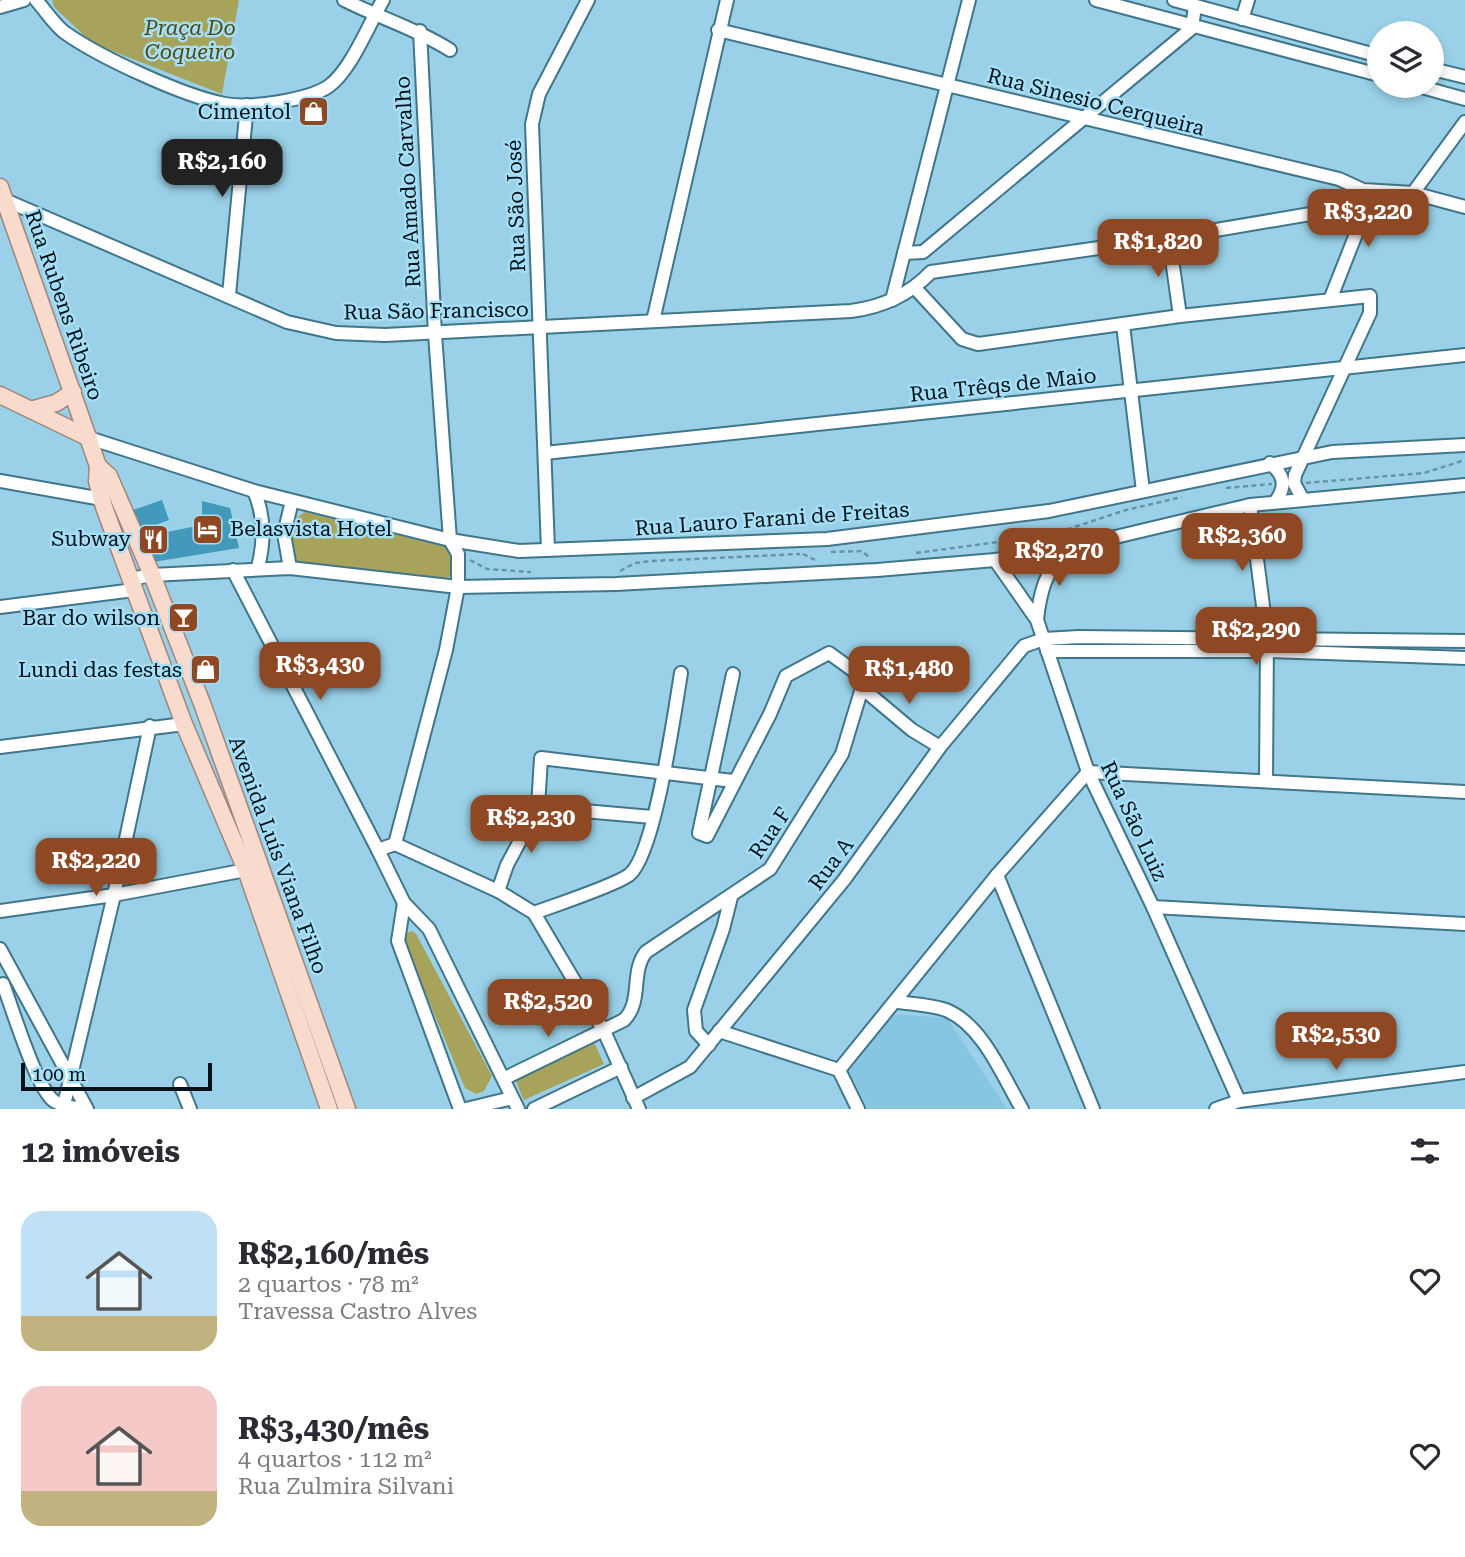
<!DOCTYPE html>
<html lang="pt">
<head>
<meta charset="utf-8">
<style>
	:root { --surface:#fff; --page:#f7f7f7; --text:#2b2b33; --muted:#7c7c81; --accent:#8f4824 }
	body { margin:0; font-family:"Roboto Serif",serif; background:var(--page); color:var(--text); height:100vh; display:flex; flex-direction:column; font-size:26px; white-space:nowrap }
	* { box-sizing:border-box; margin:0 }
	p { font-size:23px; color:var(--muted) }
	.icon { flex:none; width:38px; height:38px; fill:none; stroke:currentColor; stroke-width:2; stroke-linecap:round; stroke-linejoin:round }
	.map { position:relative; height:1109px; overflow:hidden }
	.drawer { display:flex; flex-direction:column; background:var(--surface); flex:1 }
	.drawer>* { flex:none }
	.controls { position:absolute; left:1367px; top:21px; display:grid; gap:14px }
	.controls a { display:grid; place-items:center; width:77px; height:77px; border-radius:50%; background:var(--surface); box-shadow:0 4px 10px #0003; font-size:35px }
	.scale { position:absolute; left:21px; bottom:18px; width:191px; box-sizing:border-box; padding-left:7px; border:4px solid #00131b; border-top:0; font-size:19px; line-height:24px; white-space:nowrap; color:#00131b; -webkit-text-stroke:5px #a6def5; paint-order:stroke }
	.price { position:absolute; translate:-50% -60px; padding:0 16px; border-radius:14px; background:var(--accent); color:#fff; font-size:23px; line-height:46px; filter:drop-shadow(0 2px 4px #0008) }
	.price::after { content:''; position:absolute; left:50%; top:42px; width:21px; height:16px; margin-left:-10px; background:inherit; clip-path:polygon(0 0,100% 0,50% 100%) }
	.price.active { background:#222; color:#fff }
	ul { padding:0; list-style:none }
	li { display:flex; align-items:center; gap:21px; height:175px; padding:0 21px }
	li span { display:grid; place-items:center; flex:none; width:196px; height:140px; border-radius:21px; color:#555 }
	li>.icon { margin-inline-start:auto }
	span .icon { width:84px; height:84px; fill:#fffc; stroke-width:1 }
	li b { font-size:30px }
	h2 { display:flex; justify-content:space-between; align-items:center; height:84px; padding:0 21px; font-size:30px }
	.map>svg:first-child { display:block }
</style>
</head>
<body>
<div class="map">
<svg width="1465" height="1109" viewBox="0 0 1465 1109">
	<rect width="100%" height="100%" fill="#9ad1e8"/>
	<path fill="#86c6e0" d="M890 1014 947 1018 1007 1109H867L849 1072Z"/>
	<g fill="#a7a35b">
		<path d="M52 0H239L222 94 92 43 54 7Z"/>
		<path d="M305 512 448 547 454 570 446 581 298 564 286 549 294 519Z"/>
		<path d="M412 931 416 934 492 1076 484 1091 476 1094 465 1088 404 941 407 933Z"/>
		<path d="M592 1038 604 1064 524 1100 512 1073Z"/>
	</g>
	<g fill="#4299b9">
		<path d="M162 500 169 520 140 531 133 510Z"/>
		<path d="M202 501 230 508 239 548 153 562 148 552 157 534 202 525Z"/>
	</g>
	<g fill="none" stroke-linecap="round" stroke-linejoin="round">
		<defs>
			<g id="minor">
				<path d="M36 0C45 10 54 24 64 32 99 57 183 96 225 104 249 109 309 100 329 86 351 70 369 24 383 0"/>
				<path d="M344 0C380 18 417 29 450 50"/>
				<path d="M1096 0 1379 75"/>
				<path d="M1174 0 1379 56"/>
				<path d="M0 7 24 0"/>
				<path d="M1242 19 1248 0"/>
				<path d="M718 30 1339 179 1363 190 1413 193 1465 207"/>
				<path d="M420 31 435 334 450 540 458 554V587L446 650 395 844 378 850 404 903 429 929 518 1109"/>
				<path d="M1432 69 1465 77"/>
				<path d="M1418 86 1465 99"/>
				<path d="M1413 193 1465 122"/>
				<path d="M5 200 287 322 336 333 385 335 851 311C883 307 909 295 931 272L1169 238 1363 205"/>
				<path d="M1169 238 1180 316"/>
				<path d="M904 253 923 252 1192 28 1195 6"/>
				<path d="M915 288 962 339 978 344 1180 316 1370 296V313L1295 475 1294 483 1302 498"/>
				<path d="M229 295 247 105"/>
				<path d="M892 300 969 0"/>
				<path d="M1330 300 1356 234 1363 198"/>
				<path d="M653 321 727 0"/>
				<path d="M1123 325 1143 491"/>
				<path d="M89 438 254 491 450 540 519 551 827 539 1049 511 1332 452 1465 445"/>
				<path d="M545 453 1465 355"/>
				<path d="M1270 463C1284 475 1287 485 1276 501"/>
				<path d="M0 481 102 499"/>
				<path d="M254 491C265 516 265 540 258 567"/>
				<path d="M1250 505 1267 637 1266 781"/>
				<path d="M548 550 532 124 539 94 588 0"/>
				<path d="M995 560 1037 620 1088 772 1153 907 1239 1101"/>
				<path d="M290 568 284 534 292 501"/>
				<path d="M233 570 378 850"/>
				<path d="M131 579 152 575 290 568 458 587 616 584 877 570 995 560 1065 549 1250 505 1465 485"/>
				<path d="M0 607 134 590"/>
				<path d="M1037 620C1040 591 1046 572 1065 549"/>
				<path d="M1047 651H1267L1465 658"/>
				<path d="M862 688 912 730 940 747"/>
				<path d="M0 747 184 724"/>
				<path d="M538 807 652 817"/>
				<path d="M395 844 498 891 534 913 604 1031 639 1109"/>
				<path d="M997 875 1093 1109"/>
				<path d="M498 891 507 865 538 807 541 758 733 781"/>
				<path d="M404 903 398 941 460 1109"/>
				<path d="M1153 907 1465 924"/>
				<path d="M0 911 114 895 246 870"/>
				<path d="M534 913C555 905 614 886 629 875 655 855 675 709 681 673"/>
				<path d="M0 949 87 1109"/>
				<path d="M3 984C12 1007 36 1088 54 1101 62 1106 73 1107 81 1109"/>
				<path d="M898 1002C913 1004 932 1005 946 1010 983 1025 1003 1077 1022 1109"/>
				<path d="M719 1031 839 1070"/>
				<path d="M709 1045 696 1031 694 1010 723 929 731 897"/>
				<path d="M839 1070 997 875 1088 772 1465 792"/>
				<path d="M839 1070 858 1109"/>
				<path d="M505 1078 624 1020C643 1001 630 972 646 952L770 869 842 754 862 688 854 671 829 653 786 676 770 714 707 836 699 833 733 674"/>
				<path d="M180 1084 190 1109"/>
				<path d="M633 1098 690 1067 844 880 940 747 1024 646 1044 639 1079 637 1465 641"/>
				<path d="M63 1109 114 895 150 726"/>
				<path d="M466 1109 512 1098"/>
				<path d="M534 1109 621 1067"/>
				<path d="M1216 1109 1239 1101 1465 1072"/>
			</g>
			<g id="major">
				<path d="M0 187 98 466 97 481 104 507 184 724 246 870 329 1109"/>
				<path d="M0 395 89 438"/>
				<path d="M34 409 56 403 73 392"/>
				<path d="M98 466 109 476 152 575 203 706 347 1109"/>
			</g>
		</defs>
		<use href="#minor" stroke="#40768b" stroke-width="16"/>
		<use href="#major" stroke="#9f857a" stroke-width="19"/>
		<g stroke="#6894a6" stroke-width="2.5" stroke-dasharray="5 3.5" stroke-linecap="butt">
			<path d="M1306 483 1424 473 1465 460"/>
			<path d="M1226 488 1272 484"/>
			<path d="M831 552 862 551 870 558"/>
			<path d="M916 553 1050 535 1126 510 1182 497"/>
			<path d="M803 554 815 560"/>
			<path d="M470 560 487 569 531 572"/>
			<path d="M620 571 635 563 651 561 800 554"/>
		</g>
		<use href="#minor" stroke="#fff" stroke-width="12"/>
		<use href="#major" stroke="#f9dbce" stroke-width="16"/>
	</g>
	<defs>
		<symbol id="shop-square" viewBox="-11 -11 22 22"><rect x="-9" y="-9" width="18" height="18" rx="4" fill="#8f4824" stroke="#a6def5"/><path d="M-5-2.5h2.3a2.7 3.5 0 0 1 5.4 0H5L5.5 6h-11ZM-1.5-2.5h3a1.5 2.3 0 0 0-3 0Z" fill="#fff"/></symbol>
		<symbol id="hotel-square" viewBox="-11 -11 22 22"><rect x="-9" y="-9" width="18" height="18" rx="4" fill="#8f4824" stroke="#a6def5"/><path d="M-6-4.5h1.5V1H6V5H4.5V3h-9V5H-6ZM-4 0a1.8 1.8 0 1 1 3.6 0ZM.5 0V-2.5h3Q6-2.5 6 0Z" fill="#fff"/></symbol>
		<symbol id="restaurant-square" viewBox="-11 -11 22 22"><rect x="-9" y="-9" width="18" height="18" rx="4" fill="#8f4824" stroke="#a6def5"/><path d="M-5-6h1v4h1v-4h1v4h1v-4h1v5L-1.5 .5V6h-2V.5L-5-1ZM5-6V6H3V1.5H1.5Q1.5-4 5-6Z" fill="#fff"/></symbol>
		<symbol id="bar-square" viewBox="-11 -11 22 22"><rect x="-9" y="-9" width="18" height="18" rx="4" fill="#8f4824" stroke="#a6def5"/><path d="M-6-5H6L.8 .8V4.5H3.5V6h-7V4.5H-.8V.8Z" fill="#fff"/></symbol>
	</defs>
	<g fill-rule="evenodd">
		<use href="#shop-square" x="296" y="94" width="35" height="35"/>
		<use href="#hotel-square" x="190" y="512" width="35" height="35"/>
		<use href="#restaurant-square" x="136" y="522" width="35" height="35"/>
		<use href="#bar-square" x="166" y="600" width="35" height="35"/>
		<use href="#shop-square" x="188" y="652" width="35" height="35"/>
	</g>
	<g text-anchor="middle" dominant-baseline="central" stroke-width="5" stroke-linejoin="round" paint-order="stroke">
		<g font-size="21" font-style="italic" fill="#4e4a12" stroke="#a6def5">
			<text x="190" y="28">Praça Do<tspan x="190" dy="24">Coqueiro</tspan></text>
		</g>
		<g font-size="21" fill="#00131b" stroke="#a6def5">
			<text transform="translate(1096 102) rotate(14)">Rua Sinesio Cerqueira</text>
			<text transform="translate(408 182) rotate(-93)">Rua Amado Carvalho</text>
			<text transform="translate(516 206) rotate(-92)">Rua São José</text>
			<text transform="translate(64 305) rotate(71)">Rua Rubens Ribeiro</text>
			<text transform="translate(436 311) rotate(-1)">Rua São Francisco</text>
			<text transform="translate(1003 385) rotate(-6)">Rua Trêqs de Maio</text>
			<text transform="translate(772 519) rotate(-4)">Rua Lauro Farani de Freitas</text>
			<text transform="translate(1134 821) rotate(65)">Rua São Luiz</text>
			<text transform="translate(770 833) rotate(-56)">Rua F</text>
			<text transform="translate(278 855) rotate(70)">Avenida Luís Viana Filho</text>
			<text transform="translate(831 864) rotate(-53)">Rua A</text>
		</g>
		<g font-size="21" fill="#00131b" stroke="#a6def5" text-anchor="end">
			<text x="291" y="112">Cimentol</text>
			<text x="230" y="529" text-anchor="start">Belasvista Hotel</text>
			<text x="131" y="539">Subway</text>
			<text x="160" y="618">Bar do wilson</text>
			<text x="182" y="670">Lundi das festas</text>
		</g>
	</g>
</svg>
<div class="controls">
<a><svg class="icon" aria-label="layers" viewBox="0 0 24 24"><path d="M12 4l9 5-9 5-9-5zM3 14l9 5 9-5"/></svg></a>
</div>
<div class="scale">100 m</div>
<b class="price active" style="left:222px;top:199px">R$2,160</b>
<b class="price" style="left:1368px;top:249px">R$3,220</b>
<b class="price" style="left:1158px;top:279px">R$1,820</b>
<b class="price" style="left:1242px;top:573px">R$2,360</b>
<b class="price" style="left:1059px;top:588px">R$2,270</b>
<b class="price" style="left:1256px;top:667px">R$2,290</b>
<b class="price" style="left:320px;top:702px">R$3,430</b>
<b class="price" style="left:909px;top:706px">R$1,480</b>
<b class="price" style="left:531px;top:855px">R$2,230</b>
<b class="price" style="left:96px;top:898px">R$2,220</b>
<b class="price" style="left:548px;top:1039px">R$2,520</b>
<b class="price" style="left:1336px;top:1072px">R$2,530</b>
</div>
<section class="drawer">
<h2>12 imóveis<svg class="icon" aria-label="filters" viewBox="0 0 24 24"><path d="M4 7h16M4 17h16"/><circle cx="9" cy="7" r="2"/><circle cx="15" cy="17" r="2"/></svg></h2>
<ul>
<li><span style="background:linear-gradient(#bfe0f5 75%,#c2b280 0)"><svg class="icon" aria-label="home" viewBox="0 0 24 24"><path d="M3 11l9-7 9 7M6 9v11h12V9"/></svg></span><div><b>R$2,160/mês</b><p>2 quartos · 78 m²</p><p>Travessa Castro Alves</p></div><svg class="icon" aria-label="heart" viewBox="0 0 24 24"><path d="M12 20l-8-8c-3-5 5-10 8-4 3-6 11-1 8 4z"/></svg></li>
<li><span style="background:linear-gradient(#f6c9c9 75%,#c2b280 0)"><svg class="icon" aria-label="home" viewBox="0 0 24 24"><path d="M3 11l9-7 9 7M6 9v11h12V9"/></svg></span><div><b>R$3,430/mês</b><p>4 quartos · 112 m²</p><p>Rua Zulmira Silvani</p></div><svg class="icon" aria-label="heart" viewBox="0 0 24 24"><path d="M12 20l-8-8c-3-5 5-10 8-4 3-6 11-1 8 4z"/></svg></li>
</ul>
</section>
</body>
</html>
